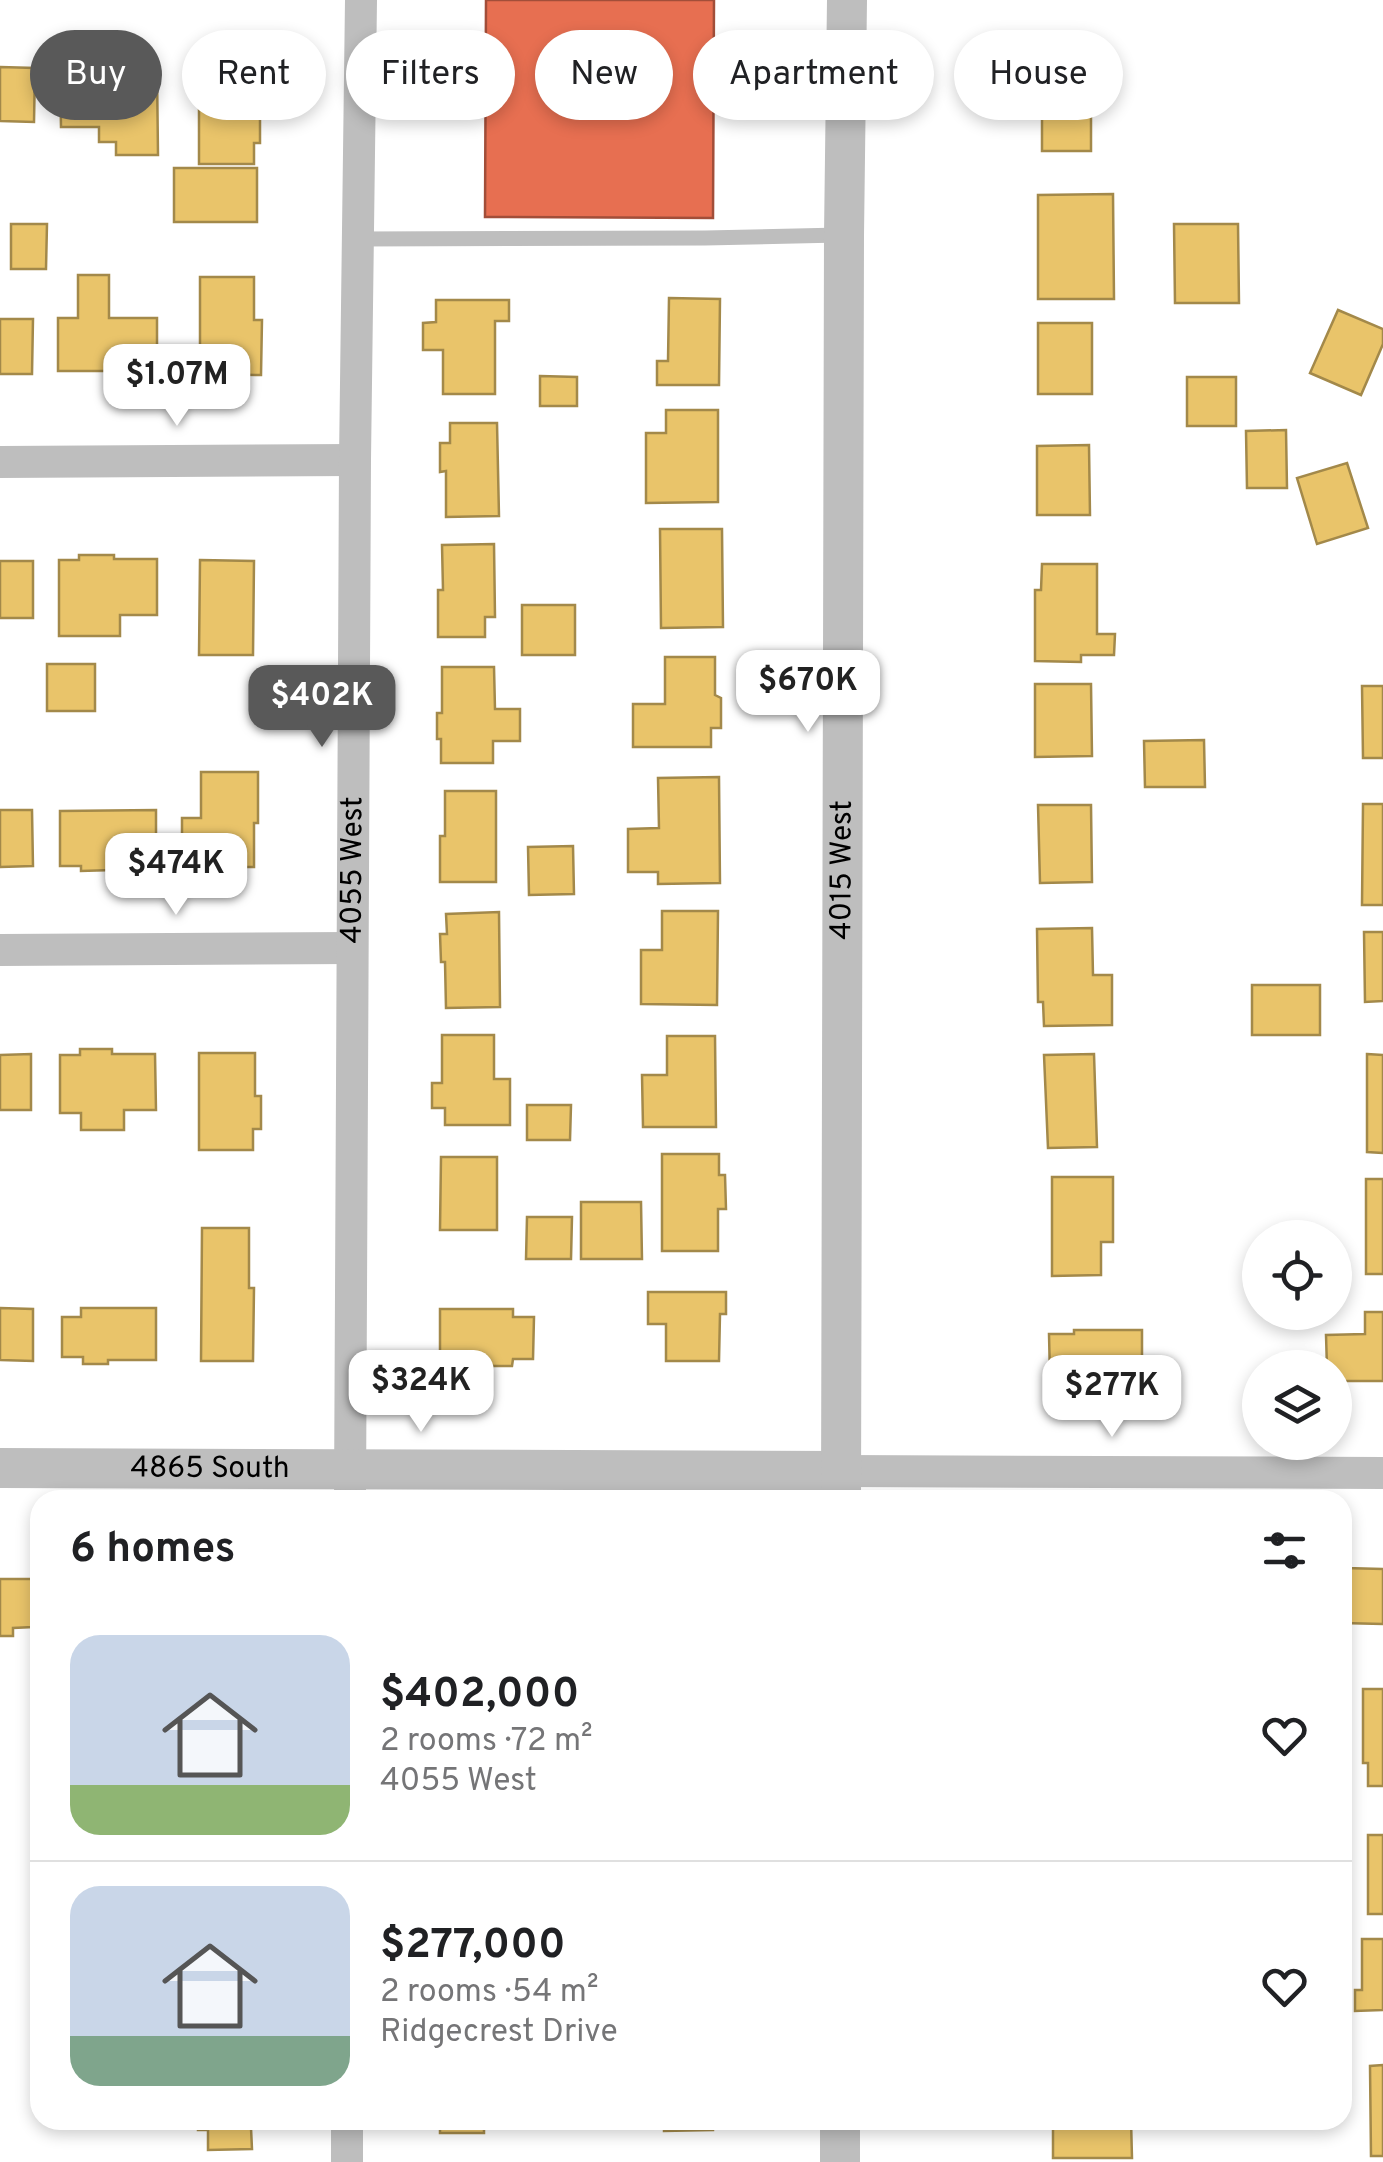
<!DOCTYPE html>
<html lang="en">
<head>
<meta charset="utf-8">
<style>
	:root { --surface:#fff; --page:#f2f2f2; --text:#202124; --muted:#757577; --line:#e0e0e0; --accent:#595959 }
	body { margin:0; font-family:Overpass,sans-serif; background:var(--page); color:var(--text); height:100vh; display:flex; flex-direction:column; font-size:38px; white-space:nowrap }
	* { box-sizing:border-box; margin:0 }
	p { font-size:32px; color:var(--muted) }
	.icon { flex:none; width:55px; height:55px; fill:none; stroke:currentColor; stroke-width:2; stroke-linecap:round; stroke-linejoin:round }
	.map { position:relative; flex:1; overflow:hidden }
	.panel { position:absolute; left:30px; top:1490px; width:1322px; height:640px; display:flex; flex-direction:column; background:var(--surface); border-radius:30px; box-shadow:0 5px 15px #0003 }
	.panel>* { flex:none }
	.guide { position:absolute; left:30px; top:30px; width:1325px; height:90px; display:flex; gap:20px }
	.tools { position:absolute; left:1242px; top:1220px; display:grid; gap:20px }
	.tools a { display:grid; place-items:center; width:110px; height:110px; border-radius:50%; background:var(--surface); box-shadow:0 5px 15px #0003; font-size:50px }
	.price { position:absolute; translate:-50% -85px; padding:0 22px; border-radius:20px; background:#fff; color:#222; font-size:32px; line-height:65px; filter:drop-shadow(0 2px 5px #0008) }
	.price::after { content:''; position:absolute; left:50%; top:60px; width:30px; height:22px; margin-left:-15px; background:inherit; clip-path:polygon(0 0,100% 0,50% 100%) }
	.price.current { background:var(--accent); color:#fff }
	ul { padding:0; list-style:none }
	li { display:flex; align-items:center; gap:30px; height:250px; padding:0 40px }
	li+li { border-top:2px solid var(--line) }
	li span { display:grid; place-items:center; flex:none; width:280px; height:200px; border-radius:30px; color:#555 }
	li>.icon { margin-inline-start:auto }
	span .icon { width:120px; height:120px; fill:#fffc; stroke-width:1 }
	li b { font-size:42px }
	h2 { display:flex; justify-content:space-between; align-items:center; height:120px; padding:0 40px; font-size:42px }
	.chip { padding:0 35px; border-radius:45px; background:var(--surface); box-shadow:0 5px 15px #0003; font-size:35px; line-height:90px }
	.chip.current { background:var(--accent); color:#fff }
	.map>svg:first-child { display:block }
</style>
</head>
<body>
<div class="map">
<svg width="1383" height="2162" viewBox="0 0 1383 2162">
	<rect width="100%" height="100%" fill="#fff"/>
	<g fill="#e9c46a" stroke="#a3894a" stroke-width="2.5">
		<path d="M60 66H114V71L157 70 158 155H116V142H99V127H61Z"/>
		<path d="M0 67 35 68 34 122 0 121Z"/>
		<path d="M199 68H256V110H260V143H254V164H199Z"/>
		<rect x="1042" y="83" width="49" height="68"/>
		<rect x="174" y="168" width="83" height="54"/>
		<path d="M1113 194 1114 299H1038V195Z"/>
		<path d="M11 224H47L46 269H11Z"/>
		<path d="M1174 224H1238L1239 303H1175Z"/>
		<path d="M78 275H109V318H157V371H58V318H78Z"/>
		<path d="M200 277H254V320H262L261 375 200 374Z"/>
		<path d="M669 298 720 299 719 385H657V361H668Z"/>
		<path d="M436 300H509V321H495V394H443V350H423V323L436 322Z"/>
		<path d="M1338 310 1383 329V344L1361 395 1310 373Z"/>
		<path d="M0 319H33L32 374H0Z"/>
		<rect x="1038" y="323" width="54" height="71"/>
		<path d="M540 376 577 377V406H540Z"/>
		<rect x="1187" y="377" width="49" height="49"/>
		<path d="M666 410H718V502L646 503V433H666Z"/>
		<path d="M450 423H497L499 516 446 517V471L440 472V443H450Z"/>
		<path d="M1286 430 1287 488H1247L1246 431Z"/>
		<path d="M1089 445 1090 515H1037V446Z"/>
		<path d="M1347 463 1368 528 1317 544 1297 478Z"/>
		<path d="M660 529H722L723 627 661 628Z"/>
		<path d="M494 544 495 617H485V637H438V590H443L442 545Z"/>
		<path d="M79 555H114V559H157V615H120V636H59V560H79Z"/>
		<path d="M200 560 254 561 253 655H199Z"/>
		<rect x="0" y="561" width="33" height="57"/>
		<path d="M1042 564H1097V634H1115L1114 655H1081V662L1035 661V590H1041Z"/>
		<rect x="522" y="605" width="53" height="50"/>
		<path d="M665 657H715V695L721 698V728H711V747H633V704H665Z"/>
		<rect x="47" y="664" width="48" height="47"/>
		<path d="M442 667H494L495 709H520V741H493V763H441V739H437V713H442Z"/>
		<path d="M1035 684H1091L1092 756 1035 757Z"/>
		<path d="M1362 686H1383V758H1363Z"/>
		<path d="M1204 740 1205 787H1145L1144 741Z"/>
		<path d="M201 772H258V823H254V867H182V818H201Z"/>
		<path d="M719 777 720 883 658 884V872H628V829L659 828 658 778Z"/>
		<path d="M445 791H496V882H440V836H445Z"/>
		<path d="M1363 804H1383V905H1362Z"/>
		<path d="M1038 805H1091L1092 882 1040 883Z"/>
		<path d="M0 810H32L33 866 0 867Z"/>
		<path d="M156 810V864H113V870L81 871V866H60V811Z"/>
		<path d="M573 846 574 894 529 895 528 847Z"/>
		<path d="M662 911H718L717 1005 641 1004V950H662Z"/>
		<path d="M499 912 500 1007 446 1008 445 962H441L440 934H447L446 914Z"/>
		<path d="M1092 928 1093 975H1112V1025L1044 1026 1043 1002H1038L1037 929Z"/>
		<path d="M1364 932H1383V1001L1365 1002Z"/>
		<rect x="1252" y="985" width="68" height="50"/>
		<path d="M442 1035H494V1079H510V1125H445V1108H432V1083H442Z"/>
		<path d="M667 1036H715L716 1127H643L642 1075H667Z"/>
		<path d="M80 1049H112V1054H155L156 1110H124V1130H81V1113H60V1055H80Z"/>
		<path d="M199 1053H255V1096H261V1129H253V1150H199Z"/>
		<path d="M31 1054V1110H0V1055Z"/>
		<path d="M1094 1054 1097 1147 1048 1148 1044 1055Z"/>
		<path d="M1367 1054 1383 1055V1153L1367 1152Z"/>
		<path d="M527 1105H571L570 1140H527Z"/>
		<path d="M662 1154H719V1175H725L726 1209H718V1251H662Z"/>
		<path d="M441 1157H497V1230H440Z"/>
		<path d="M1052 1177H1113V1242H1101V1275L1052 1276Z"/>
		<rect x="1366" y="1179" width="17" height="95"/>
		<path d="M581 1202H641L642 1259H581Z"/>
		<path d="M527 1217H572L571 1259H526Z"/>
		<path d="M202 1228H249V1288H254L253 1361H201Z"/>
		<path d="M648 1292H726V1314H720L719 1361H666V1324H648Z"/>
		<path d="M0 1308 33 1309V1361L0 1360Z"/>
		<path d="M81 1308H156V1360H108V1364H83V1357H62V1317H81Z"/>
		<path d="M440 1309H513V1317H534L533 1359H513L512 1366H440Z"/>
		<path d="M1365 1312H1383V1381H1335V1368H1327L1326 1335 1365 1334Z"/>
		<path d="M1074 1330H1142V1375L1050 1376 1049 1334H1074Z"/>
		<path d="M1342 1564H1345V1568L1383 1569V1624L1342 1623Z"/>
		<path d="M0 1579H32L33 1627 13 1628V1636H0Z"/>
		<path d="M1363 1689H1383V1786H1368V1763H1363Z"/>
		<rect x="1368" y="1835" width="15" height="79"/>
		<path d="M1362 1939H1383V2010L1355 2011V1990H1362Z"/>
		<path d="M1383 2065V2156H1371L1370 2066Z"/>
		<path d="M198 2120H257V2128H251L252 2149 208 2150V2130H198Z"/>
		<rect x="440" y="2120" width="44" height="13"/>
		<path d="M664 2120H713V2130L664 2131Z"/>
		<path d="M1053 2120H1131L1132 2158H1053Z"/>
	</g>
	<path fill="#e76f51" stroke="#a24e39" stroke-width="2.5" d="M486 0H714L713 218 485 217Z"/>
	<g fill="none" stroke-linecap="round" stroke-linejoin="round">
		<path stroke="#bebebe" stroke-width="15" d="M358 239 705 238 840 235"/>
		<g stroke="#bebebe" stroke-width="32">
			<path d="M0 462 355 460"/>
			<path d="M0 950 352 948"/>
			<path d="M842 1471 1383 1473"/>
			<path id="s1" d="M350 1500 355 460 361 0"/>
			<path d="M347 2162V2120"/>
		</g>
		<g stroke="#bebebe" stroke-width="40">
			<path id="s2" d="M0 1468 842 1471"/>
			<path id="s3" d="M841 1500 844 235 847 0"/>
			<path d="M840 2162V2120"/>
		</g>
	</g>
	<g text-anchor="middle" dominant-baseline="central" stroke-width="10" stroke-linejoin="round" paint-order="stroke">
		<g font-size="30" fill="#000" stroke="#fff">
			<text stroke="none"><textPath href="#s1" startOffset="630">4055 West</textPath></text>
			<text stroke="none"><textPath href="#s3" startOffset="630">4015 West</textPath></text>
			<text stroke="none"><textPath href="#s2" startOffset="210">4865 South</textPath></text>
		</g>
	</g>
</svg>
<div class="tools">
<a><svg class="icon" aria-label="locate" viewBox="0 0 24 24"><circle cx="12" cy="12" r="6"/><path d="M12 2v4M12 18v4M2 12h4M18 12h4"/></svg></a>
<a><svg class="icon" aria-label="layers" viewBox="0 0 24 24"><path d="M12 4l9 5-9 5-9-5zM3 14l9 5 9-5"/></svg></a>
</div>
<b class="price" style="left:177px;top:429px">$1.07M</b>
<b class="price" style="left:808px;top:735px">$670K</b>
<b class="price current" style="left:322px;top:750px">$402K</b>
<b class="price" style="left:176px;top:918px">$474K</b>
<b class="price" style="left:421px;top:1435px">$324K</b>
<b class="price" style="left:1112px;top:1440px">$277K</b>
<div class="guide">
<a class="chip current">Buy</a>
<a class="chip">Rent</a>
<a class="chip">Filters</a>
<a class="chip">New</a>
<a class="chip">Apartment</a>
<a class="chip">House</a>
</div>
<section class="panel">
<h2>6 homes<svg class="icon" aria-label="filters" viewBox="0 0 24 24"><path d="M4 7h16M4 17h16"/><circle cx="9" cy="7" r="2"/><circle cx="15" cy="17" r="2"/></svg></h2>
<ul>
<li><span style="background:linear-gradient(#c9d6e8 75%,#8fb573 0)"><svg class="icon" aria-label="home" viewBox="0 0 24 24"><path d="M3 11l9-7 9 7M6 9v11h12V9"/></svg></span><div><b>$402,000</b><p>2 rooms · 72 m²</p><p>4055 West</p></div><svg class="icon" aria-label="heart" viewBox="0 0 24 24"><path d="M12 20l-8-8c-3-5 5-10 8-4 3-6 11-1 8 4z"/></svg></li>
<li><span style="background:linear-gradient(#c9d6e8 75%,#7fa58c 0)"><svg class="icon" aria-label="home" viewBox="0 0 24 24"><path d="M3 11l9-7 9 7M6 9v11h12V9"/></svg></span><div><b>$277,000</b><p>2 rooms · 54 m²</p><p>Ridgecrest Drive</p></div><svg class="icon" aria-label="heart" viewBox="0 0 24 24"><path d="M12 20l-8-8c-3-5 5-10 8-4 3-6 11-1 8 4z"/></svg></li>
</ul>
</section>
</div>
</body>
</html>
